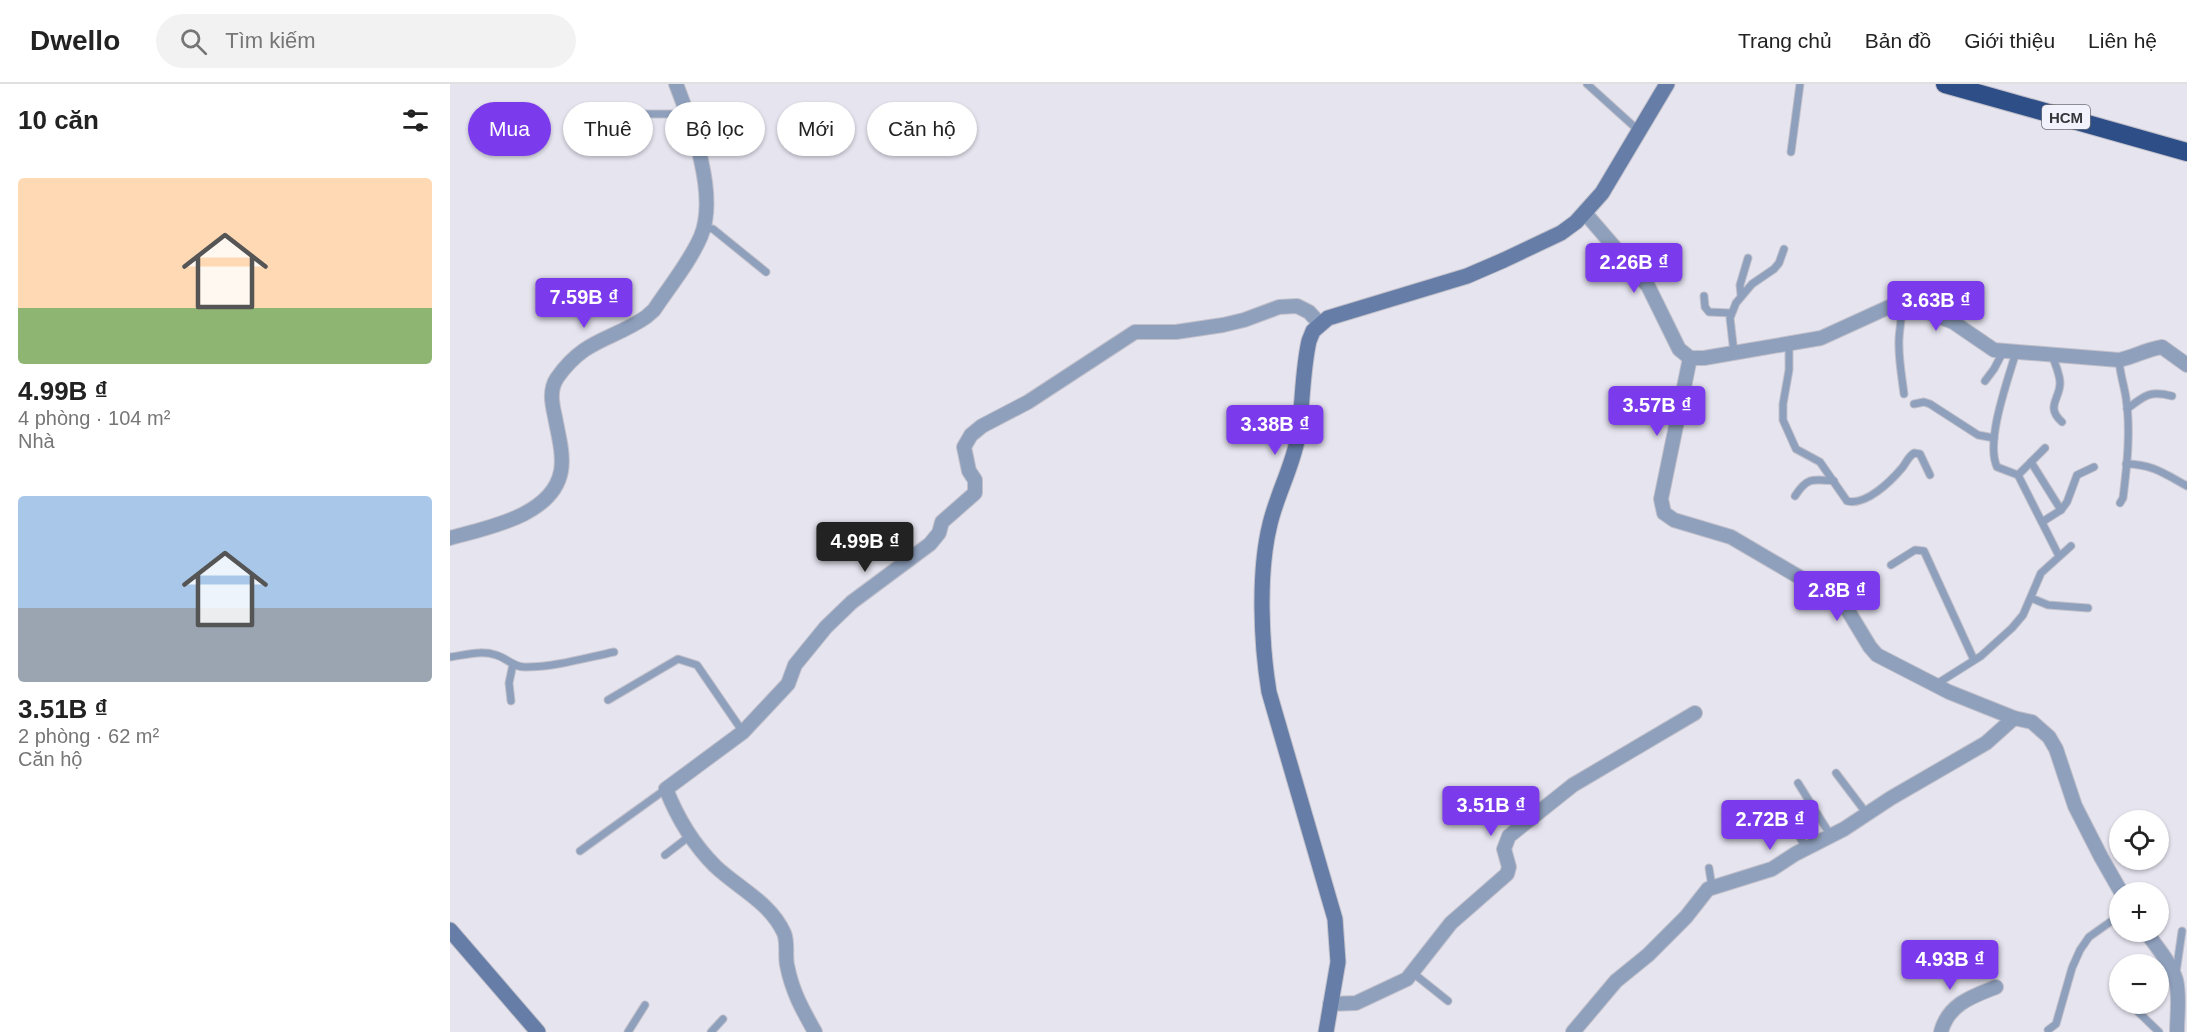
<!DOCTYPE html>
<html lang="vi">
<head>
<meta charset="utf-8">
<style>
	:root { --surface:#fff; --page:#f2f2f2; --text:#222; --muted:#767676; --line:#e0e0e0; --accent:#7c3aed }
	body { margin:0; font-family:Helvetica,sans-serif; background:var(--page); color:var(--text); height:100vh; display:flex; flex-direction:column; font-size:22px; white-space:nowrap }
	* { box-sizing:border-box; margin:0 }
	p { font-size:20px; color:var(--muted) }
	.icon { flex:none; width:33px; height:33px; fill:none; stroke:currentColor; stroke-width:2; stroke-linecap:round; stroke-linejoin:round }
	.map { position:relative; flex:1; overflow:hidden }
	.details { display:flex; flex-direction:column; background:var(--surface); width:450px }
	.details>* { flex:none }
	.hud { position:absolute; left:18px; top:18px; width:570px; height:54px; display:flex; gap:12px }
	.tools { position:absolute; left:1659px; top:726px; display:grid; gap:12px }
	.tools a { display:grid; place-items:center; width:60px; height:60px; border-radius:50%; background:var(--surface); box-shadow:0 2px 4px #0004; font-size:30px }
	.price { position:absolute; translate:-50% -51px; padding:0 14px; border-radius:6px; background:var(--accent); color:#fff; font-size:20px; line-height:39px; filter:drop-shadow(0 2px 3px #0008) }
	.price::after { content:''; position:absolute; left:50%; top:36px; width:18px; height:14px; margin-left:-9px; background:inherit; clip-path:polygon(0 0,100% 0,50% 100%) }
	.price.on { background:#222; color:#fff }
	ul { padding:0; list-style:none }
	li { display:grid; align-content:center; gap:12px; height:318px; padding:0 18px }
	li span { display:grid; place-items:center; height:186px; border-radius:6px; color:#555 }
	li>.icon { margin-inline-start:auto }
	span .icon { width:108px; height:108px; fill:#fffc; stroke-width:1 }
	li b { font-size:26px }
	h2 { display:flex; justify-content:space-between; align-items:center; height:72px; padding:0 18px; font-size:26px }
	.tag { padding:0 21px; border-radius:27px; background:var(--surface); box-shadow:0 2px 4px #0004; font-size:21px; line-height:54px }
	.tag.on { background:var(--accent); color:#fff }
	header { display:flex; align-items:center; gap:36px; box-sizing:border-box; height:84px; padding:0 30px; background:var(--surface); border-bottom:2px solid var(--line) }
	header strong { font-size:28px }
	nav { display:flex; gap:33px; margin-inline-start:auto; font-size:21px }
	.search { width:420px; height:54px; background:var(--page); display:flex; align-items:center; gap:15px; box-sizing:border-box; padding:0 21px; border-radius:33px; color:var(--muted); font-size:22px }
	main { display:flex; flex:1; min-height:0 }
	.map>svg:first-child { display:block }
</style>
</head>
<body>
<header>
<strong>Dwello</strong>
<div class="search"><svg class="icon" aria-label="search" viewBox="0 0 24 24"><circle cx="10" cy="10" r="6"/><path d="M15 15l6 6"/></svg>Tìm kiếm</div>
<nav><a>Trang chủ</a><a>Bản đồ</a><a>Giới thiệu</a><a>Liên hệ</a></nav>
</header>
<main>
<section class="details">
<h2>10 căn<svg class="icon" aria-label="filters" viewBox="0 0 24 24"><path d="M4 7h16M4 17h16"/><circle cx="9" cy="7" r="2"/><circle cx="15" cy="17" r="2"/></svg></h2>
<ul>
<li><span style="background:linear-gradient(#ffd9b3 70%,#8fb573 0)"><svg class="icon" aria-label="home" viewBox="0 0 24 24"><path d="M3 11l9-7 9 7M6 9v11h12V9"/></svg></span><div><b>4.99B ₫</b><p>4 phòng · 104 m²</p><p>Nhà</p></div></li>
<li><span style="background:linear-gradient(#a9c7e8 60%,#9aa5b1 0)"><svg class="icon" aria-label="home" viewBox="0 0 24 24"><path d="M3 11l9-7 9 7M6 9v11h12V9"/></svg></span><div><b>3.51B ₫</b><p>2 phòng · 62 m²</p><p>Căn hộ</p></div></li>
</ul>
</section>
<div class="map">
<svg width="1737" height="948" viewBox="0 0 1737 948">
	<rect width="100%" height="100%" fill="#e5e4ef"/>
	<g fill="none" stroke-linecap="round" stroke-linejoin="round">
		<defs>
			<g id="lane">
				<path d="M1137 0 1189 47"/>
				<path d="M179 30H237"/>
				<path d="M1341 68 1350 0"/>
				<path d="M254 144 263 145 316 188"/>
				<path d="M1291 211 1290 201 1298 174"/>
				<path d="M1254 212 1255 223 1259 228 1281 229"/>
				<path d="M1451 220C1453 235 1448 248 1449 262 1449 278 1452 294 1454 310"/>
				<path d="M1339 259V286L1333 320V336L1346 365 1370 378 1397 417C1416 422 1441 397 1452 384 1456 379 1458 373 1464 369L1470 370 1480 391"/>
				<path d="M1566 268C1558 296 1535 357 1547 383L1568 391"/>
				<path d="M1284 269 1280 234 1286 219 1302 200 1324 185 1329 179 1334 165"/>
				<path d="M1602 271C1605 280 1610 290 1610 299 1610 315 1595 323 1612 338"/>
				<path d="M1669 276C1670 290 1674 301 1676 314 1681 346 1677 382 1673 414L1670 419"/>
				<path d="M1535 297 1544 285 1553 268"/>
				<path d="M1464 320 1474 318 1480 320 1528 351 1544 354"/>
				<path d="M1677 325C1694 312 1699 306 1722 312"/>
				<path d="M1595 364 1568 391 1609 472"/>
				<path d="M1581 378 1611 426 1617 418 1627 391 1644 383"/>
				<path d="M1676 380C1702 380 1715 390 1737 402"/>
				<path d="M1345 412C1357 393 1363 395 1384 397"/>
				<path d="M1592 438 1611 426"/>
				<path d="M1441 481 1465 466 1474 467 1524 576"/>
				<path d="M1581 514 1598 521 1638 524"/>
				<path d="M0 573C15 571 31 566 46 571 57 574 64 584 76 583 105 583 135 574 164 568"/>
				<path d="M1485 601 1531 572 1562 544 1573 531 1591 489 1621 462"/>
				<path d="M158 616 228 575 247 581 293 648"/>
				<path d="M61 617 59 599 63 580"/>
				<path d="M1386 689 1417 730"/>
				<path d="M1348 699 1381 752"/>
				<path d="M1351 722 1340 730 1339 735 1356 764"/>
				<path d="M130 767 216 705"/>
				<path d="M215 771 241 751"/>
				<path d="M1259 784 1262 803"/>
				<path d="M963 889 998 917"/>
				<path d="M1726 889 1732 847"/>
				<path d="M1682 922 1709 948"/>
				<path d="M1598 946 1606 940 1622 884 1630 866 1639 853 1670 831"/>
				<path d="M178 948 195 921"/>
				<path d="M261 948 273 935"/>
			</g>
			<g id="street">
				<path d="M1135 129 1198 202 1229 265 1240 274H1254L1371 254 1439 223 1451 220 1463 222 1503 238 1544 266 1669 276C1684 273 1697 265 1712 263L1737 281"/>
				<path d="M1240 274 1211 415 1214 429 1224 436 1281 453 1385 514 1397 525 1420 563 1427 571 1499 608 1564 634 1582 638 1599 653 1606 665 1625 722 1651 773 1671 808"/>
				<path d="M0 454C36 444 103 432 111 387 114 370 108 350 105 333 102 320 99 306 107 294 135 254 161 257 196 233L204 226C219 203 240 178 251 152 268 110 242 41 226 0"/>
				<path d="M1696 848C1706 862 1721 879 1726 896 1730 912 1727 931 1727 948"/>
				<path d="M880 920 906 919 957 895 1001 839 1057 790 1059 783 1054 765 1059 752 1123 701 1245 629"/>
				<path d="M365 948C352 925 342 907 337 881 335 871 338 858 334 849 320 818 288 804 265 782 244 761 227 733 216 705L293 648 338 600 345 581 376 543 402 518 480 460 489 449 492 438 525 409V396L519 387 514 363 521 351 532 342 578 318 685 248H726L773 241 794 236 829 223 847 222 859 228 870 240"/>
				<path d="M1123 948 1166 897 1198 871 1236 833 1258 805 1322 785 1345 770 1394 745 1441 714 1536 659 1564 634"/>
				<path d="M1491 948C1498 920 1523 912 1546 903"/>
			</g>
			<g id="secondary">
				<path d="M0 846 88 948"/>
				<path d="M876 948 888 878 885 835 819 608C811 559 808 488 820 440 827 410 843 382 848 352 853 321 852 288 859 257L863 247 878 234 1017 192 1054 176 1111 149 1126 138 1152 109 1217 0"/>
			</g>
			<path id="highway" d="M1495 0 1737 68"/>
		</defs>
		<use href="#lane" stroke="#c2c1cb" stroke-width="9"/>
		<use href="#street" stroke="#c2c1cb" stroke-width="16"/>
		<use href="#secondary" stroke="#c2c1cb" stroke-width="17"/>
		<use href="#highway" stroke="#c2c1cb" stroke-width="20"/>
		<use href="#lane" stroke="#8fa0bd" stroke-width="7"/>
		<use href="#street" stroke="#8fa0bd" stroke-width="14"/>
		<use href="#secondary" stroke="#657da7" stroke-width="15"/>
		<use href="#highway" stroke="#2e4e88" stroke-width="18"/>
	</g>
	<g text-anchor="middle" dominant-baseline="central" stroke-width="4.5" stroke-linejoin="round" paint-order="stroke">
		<rect fill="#f2f2fd" stroke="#6f6f75" stroke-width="1.5" x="1592" y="21" width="48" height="24" rx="4.5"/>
		<g font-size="15" font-weight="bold" fill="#37373b">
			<text x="1616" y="33">HCM</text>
		</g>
	</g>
</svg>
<div class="tools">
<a><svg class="icon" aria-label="locate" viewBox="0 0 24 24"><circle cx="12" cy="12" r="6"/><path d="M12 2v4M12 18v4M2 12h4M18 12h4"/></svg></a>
<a>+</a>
<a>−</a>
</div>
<b class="price" style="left:1184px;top:210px">2.26B ₫</b>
<b class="price" style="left:134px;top:245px">7.59B ₫</b>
<b class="price" style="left:1486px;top:248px">3.63B ₫</b>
<b class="price" style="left:1207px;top:353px">3.57B ₫</b>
<b class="price" style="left:825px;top:372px">3.38B ₫</b>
<b class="price on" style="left:415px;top:489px">4.99B ₫</b>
<b class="price" style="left:1387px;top:538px">2.8B ₫</b>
<b class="price" style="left:1041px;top:753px">3.51B ₫</b>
<b class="price" style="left:1320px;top:767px">2.72B ₫</b>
<b class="price" style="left:1500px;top:907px">4.93B ₫</b>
<div class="hud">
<a class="tag on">Mua</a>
<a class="tag">Thuê</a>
<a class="tag">Bộ lọc</a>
<a class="tag">Mới</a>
<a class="tag">Căn hộ</a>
</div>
</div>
</main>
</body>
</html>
